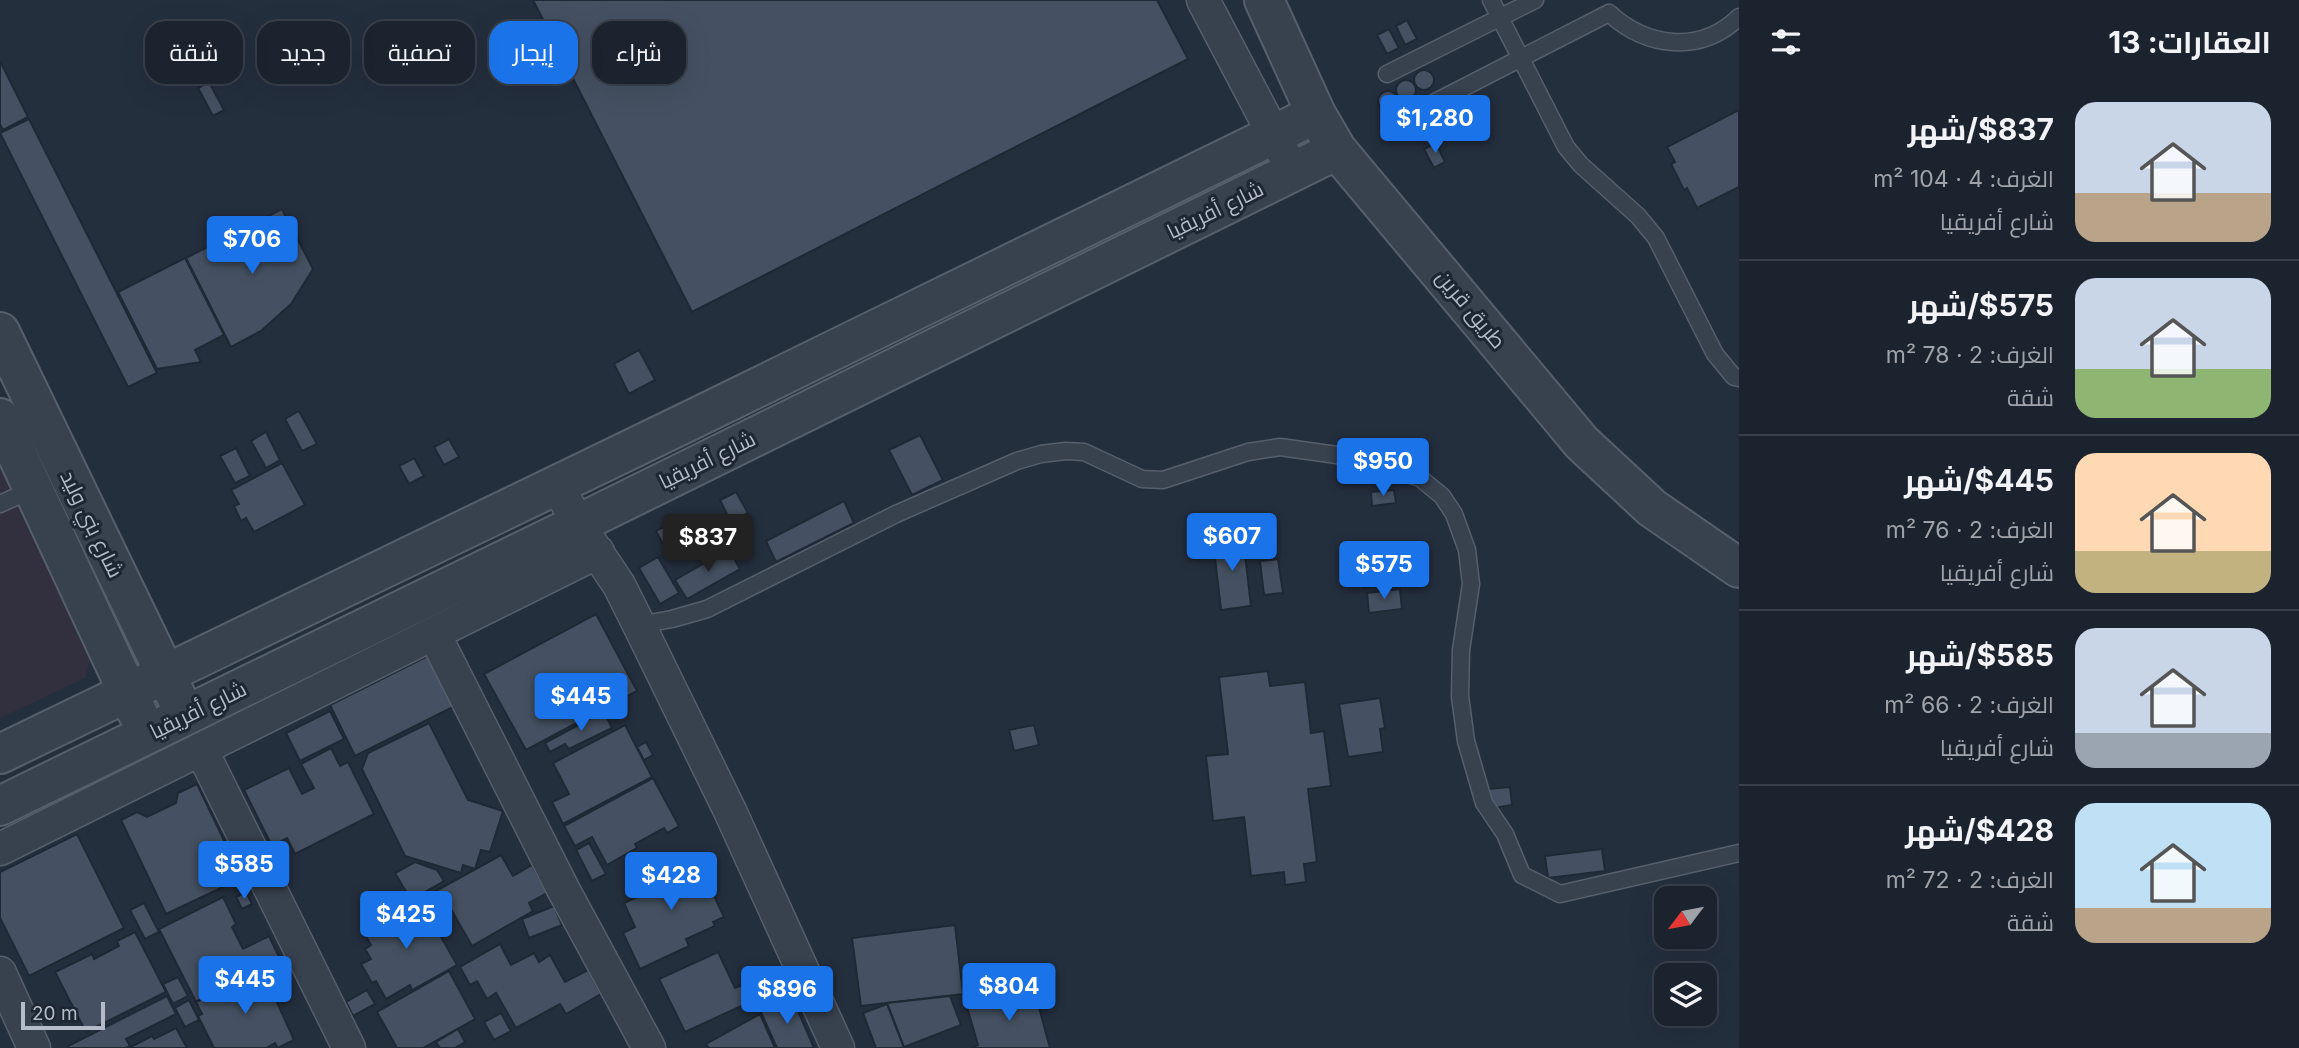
<!DOCTYPE html>
<html lang="ar">
<head>
<meta charset="utf-8">
<style>
	:root { --surface:#1b232e; --page:#282f3a; --text:#f1f3f6; --muted:#a0a4aa; --line:#39404a; --accent:#1a73e8 }
	body { margin:0; font-family:Inter,Cairo,sans-serif; background:var(--page); color:var(--text); direction:rtl; height:100vh; display:flex; flex-direction:column; font-size:26px; white-space:nowrap }
	* { box-sizing:border-box; margin:0 }
	p { font-size:23px; color:var(--muted) }
	.icon { flex:none; width:38px; height:38px; fill:none; stroke:currentColor; stroke-width:2; stroke-linecap:round; stroke-linejoin:round }
	.map { position:relative; flex:1; overflow:hidden; direction:ltr }
	.drawer { display:flex; flex-direction:column; background:var(--surface); width:560px }
	.drawer>* { flex:none }
	.banner { position:absolute; left:21px; top:21px; width:665px; height:63px; direction:rtl; display:flex; gap:14px }
	.needle { width:46px; rotate:238deg }
	.buttons { position:absolute; left:1654px; top:886px; display:grid; gap:14px }
	.buttons a { display:grid; place-items:center; width:63px; height:63px; border-radius:14px; background:var(--surface); box-shadow:0 7px 28px #0002,0 0 0 2px var(--line); font-size:35px }
	.scale { position:absolute; left:21px; bottom:18px; width:84px; box-sizing:border-box; padding-left:7px; border:4px solid #b4bcc9; border-top:0; font-size:19px; line-height:24px; white-space:nowrap; color:#b4bcc9; -webkit-text-stroke:5px #1d2633; paint-order:stroke }
	.price { position:absolute; translate:-50% -60px; padding:0 16px; border-radius:7px; background:var(--accent); color:#fff; font-size:23px; line-height:46px; filter:drop-shadow(0 2px 4px #0008) }
	.price::after { content:''; position:absolute; left:50%; top:42px; width:21px; height:16px; margin-left:-10px; background:inherit; clip-path:polygon(0 0,100% 0,50% 100%) }
	.price.selected { background:#222; color:#fff }
	ul { padding:0; list-style:none }
	li { display:flex; align-items:center; gap:21px; height:175px; padding:0 28px }
	li+li { border-top:2px solid var(--line) }
	li span { display:grid; place-items:center; flex:none; width:196px; height:140px; border-radius:21px; color:#555 }
	li>.icon { margin-inline-start:auto }
	span .icon { width:84px; height:84px; fill:#fffc; stroke-width:1 }
	li b { font-size:30px }
	h2 { display:flex; justify-content:space-between; align-items:center; height:84px; padding:0 28px; font-size:30px }
	.chip { padding:0 24px; border-radius:21px; background:var(--surface); box-shadow:0 7px 28px #0002,0 0 0 2px var(--line); font-size:24px; line-height:63px }
	.chip.selected { background:var(--accent); color:#fff }
	main { display:flex; flex:1; min-height:0 }
	.map>svg:first-child { display:block }
</style>
</head>
<body>
<main>
<section class="drawer">
<h2>العقارات: 13<svg class="icon" aria-label="filters" viewBox="0 0 24 24"><path d="M4 7h16M4 17h16"/><circle cx="9" cy="7" r="2"/><circle cx="15" cy="17" r="2"/></svg></h2>
<ul>
<li><span style="background:linear-gradient(#c9d6e8 65%,#b9a48a 0)"><svg class="icon" aria-label="home" viewBox="0 0 24 24"><path d="M3 11l9-7 9 7M6 9v11h12V9"/></svg></span><div><b>$837/شهر</b><p>الغرف: 4 · 104 m²</p><p>شارع أفريقيا</p></div></li>
<li><span style="background:linear-gradient(#c9d6e8 65%,#8fb573 0)"><svg class="icon" aria-label="home" viewBox="0 0 24 24"><path d="M3 11l9-7 9 7M6 9v11h12V9"/></svg></span><div><b>$575/شهر</b><p>الغرف: 2 · 78 m²</p><p>شقة</p></div></li>
<li><span style="background:linear-gradient(#ffd9b3 70%,#c2b280 0)"><svg class="icon" aria-label="home" viewBox="0 0 24 24"><path d="M3 11l9-7 9 7M6 9v11h12V9"/></svg></span><div><b>$445/شهر</b><p>الغرف: 2 · 76 m²</p><p>شارع أفريقيا</p></div></li>
<li><span style="background:linear-gradient(#c9d6e8 75%,#9aa5b1 0)"><svg class="icon" aria-label="home" viewBox="0 0 24 24"><path d="M3 11l9-7 9 7M6 9v11h12V9"/></svg></span><div><b>$585/شهر</b><p>الغرف: 2 · 66 m²</p><p>شارع أفريقيا</p></div></li>
<li><span style="background:linear-gradient(#bfe0f5 75%,#b9a48a 0)"><svg class="icon" aria-label="home" viewBox="0 0 24 24"><path d="M3 11l9-7 9 7M6 9v11h12V9"/></svg></span><div><b>$428/شهر</b><p>الغرف: 2 · 72 m²</p><p>شقة</p></div></li>
</ul>
</section>
<div class="map">
<svg width="1739" height="1048" viewBox="0 0 1739 1048">
	<rect width="100%" height="100%" fill="#242f3e"/>
	<path fill="#32303f" d="M0 458 92 653 85 678 0 718Z"/>
	<g fill="#455162" stroke="#1f2835" stroke-width="2">
		<path d="M533 0H1157L1188 59 692 312Z"/>
		<path d="M1407 20 1417 39 1405 45 1396 26Z"/>
		<path d="M1389 29 1399 48 1387 54 1377 35Z"/>
		<path d="M0 61 28 117 3 130 0 124Z"/>
		<circle cx="1424" cy="80" r="10"/>
		<circle cx="1406" cy="90" r="10"/>
		<path d="M209 82 224 110 213 116 198 88Z"/>
		<circle cx="1388" cy="101" r="10"/>
		<path d="M1739 110V187L1697 208 1687 188 1684 190 1671 164 1675 162 1667 147Z"/>
		<path d="M1453 111 1462 129 1450 135 1441 117Z"/>
		<path d="M29 119 157 373 128 387 0 133Z"/>
		<path d="M1434 120 1444 138 1432 144 1422 126Z"/>
		<path d="M1436 143 1445 162 1434 168 1424 149Z"/>
		<path d="M282 209 313 269 291 304 261 331 231 347 186 258Z"/>
		<path d="M185 258 224 335 195 350 201 362 157 369 118 292Z"/>
		<path d="M639 350 655 380 629 394 614 364Z"/>
		<path d="M299 411 317 444 302 451 285 419Z"/>
		<path d="M266 432 280 460 266 468 251 441Z"/>
		<path d="M920 435 943 480 912 495 889 450Z"/>
		<path d="M449 439 459 457 444 465 434 447Z"/>
		<path d="M236 448 250 476 235 483 220 456Z"/>
		<path d="M414 458 424 476 409 484 399 466Z"/>
		<path d="M282 463 305 505 254 532 246 518 241 521 234 506 239 504 231 490Z"/>
		<path d="M1394 490 1396 503 1372 506 1371 492Z"/>
		<path d="M736 492 748 513 731 522 720 500Z"/>
		<path d="M844 501 854 523 776 562 766 541Z"/>
		<path d="M685 515 696 536 667 552 656 531Z"/>
		<path d="M1243 537 1251 606 1221 610 1213 540Z"/>
		<path d="M729 549 740 569 687 599 675 580Z"/>
		<path d="M658 557 679 593 660 604 639 568Z"/>
		<path d="M1278 559 1283 593 1264 595 1260 561Z"/>
		<path d="M1388 571 1390 584 1363 588 1362 574Z"/>
		<path d="M1400 589 1402 609 1369 613 1367 593Z"/>
		<path d="M596 614 637 691 526 750 484 674Z"/>
		<path d="M434 653 459 704 355 756 330 705Z"/>
		<path d="M1268 671 1270 686 1305 682 1311 733 1324 731 1331 786 1308 789 1317 862 1304 864 1306 882 1285 885 1284 872 1251 876 1244 817 1213 821 1206 756 1228 754 1219 677Z"/>
		<path d="M1380 698 1385 728 1380 729 1383 752 1348 757 1339 704Z"/>
		<path d="M330 711 344 739 300 761 286 733Z"/>
		<path d="M604 711 612 728 569 749 565 744 550 752 545 743Z"/>
		<path d="M429 723 468 800 503 811 490 852 481 850 475 869 463 865 461 873 405 856 362 769 368 753Z"/>
		<path d="M625 725 652 777 563 824 552 802 569 794 553 763Z"/>
		<path d="M1034 725 1039 745 1014 751 1009 730Z"/>
		<path d="M646 742 653 755 644 760 637 747Z"/>
		<path d="M331 748 340 766 348 762 374 814 295 854 287 838 272 846 244 790 289 768 302 794 314 788 301 764Z"/>
		<path d="M653 778 679 826 667 833 664 828 635 844 637 848 607 865 592 837 575 846 564 826Z"/>
		<path d="M197 784 242 878 166 914 121 820 137 812 147 817 176 803 178 793Z"/>
		<path d="M1510 787 1512 805 1494 808 1487 789Z"/>
		<path d="M77 834 124 928 29 976 0 918V872Z"/>
		<path d="M589 843 606 874 592 881 576 850Z"/>
		<path d="M1602 849 1605 871 1548 878 1545 856Z"/>
		<path d="M694 853 724 917 713 922 715 926 686 939 689 946 640 969 623 933 635 927 624 903 663 885 657 871Z"/>
		<path d="M501 855 513 876 532 865 547 893 529 903 533 911 472 946 452 911 447 914 434 892Z"/>
		<path d="M415 862 437 870 444 881 411 900 395 873Z"/>
		<path d="M246 892 252 904 242 909 236 897Z"/>
		<path d="M223 897 236 924 232 927 243 949 269 936 280 959 238 981 235 975 219 983 222 988 196 1002 159 929Z"/>
		<path d="M419 898 457 965 412 990 410 985 386 999 376 981 372 983 361 964 371 959 365 949 371 945 365 935 375 929 374 927 399 913 398 910Z"/>
		<path d="M144 903 159 932 145 939 130 910Z"/>
		<path d="M554 906 562 925 529 938 522 919Z"/>
		<path d="M955 925 963 994 861 1006 852 938Z"/>
		<path d="M135 932 166 992 86 1032 55 972 92 954 94 959 119 946 117 941Z"/>
		<path d="M500 944 511 965 534 953 539 962 550 955 565 982 588 970 601 994 566 1014 560 1004 516 1028 496 993 487 999 477 981 470 985 460 967Z"/>
		<path d="M718 952 735 988 742 985 750 1002 685 1032 659 979Z"/>
		<path d="M262 969 294 1040 278 1048 275 1043 266 1048H214L198 1016 202 1014 196 1002Z"/>
		<path d="M449 971 475 1019 423 1048H397L377 1012Z"/>
		<path d="M178 977 188 996 173 1004 163 984Z"/>
		<path d="M1034 989 1050 1048H971L978 1045 967 1007Z"/>
		<path d="M367 990 375 1004 353 1016 346 1002Z"/>
		<path d="M167 996 176 1014 126 1039 130 1046 126 1048H69L68 1046Z"/>
		<path d="M950 996 961 1025 904 1047 887 1003Z"/>
		<path d="M792 997 814 1048H777L760 1010Z"/>
		<path d="M189 1000 199 1020 185 1027 175 1008Z"/>
		<path d="M887 1004 904 1048H876L863 1013Z"/>
		<path d="M501 1013 511 1031 494 1040 484 1022Z"/>
		<path d="M760 1014 775 1048H709L706 1044Z"/>
		<path d="M176 1028 187 1048H129L152 1036 154 1039Z"/>
		<path d="M458 1029 465 1042 455 1048H440L436 1042Z"/>
	</g>
	<g fill="none" stroke-linecap="round" stroke-linejoin="round">
		<defs>
			<g id="service">
				<path d="M1491 0 1566 147 1581 165 1638 216 1656 238 1715 354 1734 377 1739 378"/>
				<path d="M1387 74 1535 0"/>
				<path d="M1408 116 1609 13C1646 47 1700 55 1739 17"/>
				<path d="M0 504 33 489"/>
				<path d="M639 625 672 619 707 609 896 514 1017 461 1041 454 1066 451 1084 452 1142 479 1163 480 1248 452 1280 447 1365 459 1420 478 1442 496 1454 514 1467 550 1471 584 1461 650 1460 696 1466 741 1484 803 1505 834 1522 875 1560 894 1739 853"/>
			</g>
			<g id="minor">
				<path d="M1203 0 1284 154"/>
				<path d="M557 484 578 524 619 585 639 625 730 811 838 1048"/>
				<path d="M434 634 563 889 649 1048"/>
				<path d="M201 749 349 1048"/>
				<path d="M0 849 598 552"/>
				<path d="M0 973 34 1048"/>
			</g>
			<g id="tertiary">
				<path d="M1264 0 1316 114 1337 150 1582 443 1652 508 1739 568"/>
				<path d="M0 332 177 698"/>
				<path d="M0 418 138 714"/>
				<path d="M0 754 687 422 1316 114"/>
				<path d="M0 806 578 524 1337 150"/>
			</g>
		</defs>
		<use href="#service" stroke="#565f6c" stroke-width="19"/>
		<use href="#minor" stroke="#565f6c" stroke-width="35"/>
		<use href="#tertiary" stroke="#565f6c" stroke-width="42"/>
		<use href="#service" stroke="#38414e" stroke-width="16"/>
		<use href="#minor" stroke="#38414e" stroke-width="32"/>
		<use href="#tertiary" stroke="#38414e" stroke-width="38"/>
	</g>
	<g text-anchor="middle" dominant-baseline="central" stroke-width="6" stroke-linejoin="round" paint-order="stroke">
		<g font-size="21" fill="#b4bcc9" stroke="#1d2633">
			<text transform="translate(1215 210) rotate(-26)">شارع أفريقيا</text>
			<text transform="translate(1471 309) rotate(50)">طريق قرين</text>
			<text transform="translate(707 460) rotate(-26)">شارع أفريقيا</text>
			<text transform="translate(92 524) rotate(64)">شارع بني وليد</text>
			<text transform="translate(198 710) rotate(-26)">شارع أفريقيا</text>
		</g>
	</g>
</svg>
<div class="buttons">
<a><svg class="needle" viewBox="-14 -14 28 28"><path d="M0-13l5 13h-10z" fill="#e53935"/><path d="M0 13l5-13h-10z" fill="#a0a4aa"/></svg></a>
<a><svg class="icon" aria-label="layers" viewBox="0 0 24 24"><path d="M12 4l9 5-9 5-9-5zM3 14l9 5 9-5"/></svg></a>
</div>
<div class="scale">20 m</div>
<b class="price" style="left:1435px;top:155px">$1,280</b>
<b class="price" style="left:252px;top:276px">$706</b>
<b class="price" style="left:1383px;top:498px">$950</b>
<b class="price" style="left:1232px;top:573px">$607</b>
<b class="price selected" style="left:708px;top:574px">$837</b>
<b class="price" style="left:1384px;top:601px">$575</b>
<b class="price" style="left:581px;top:733px">$445</b>
<b class="price" style="left:244px;top:901px">$585</b>
<b class="price" style="left:671px;top:912px">$428</b>
<b class="price" style="left:406px;top:951px">$425</b>
<b class="price" style="left:245px;top:1016px">$445</b>
<b class="price" style="left:1009px;top:1023px">$804</b>
<b class="price" style="left:787px;top:1026px">$896</b>
<div class="banner">
<a class="chip">شراء</a>
<a class="chip selected">إيجار</a>
<a class="chip">تصفية</a>
<a class="chip">جديد</a>
<a class="chip">شقة</a>
</div>
</div>
</main>
</body>
</html>
